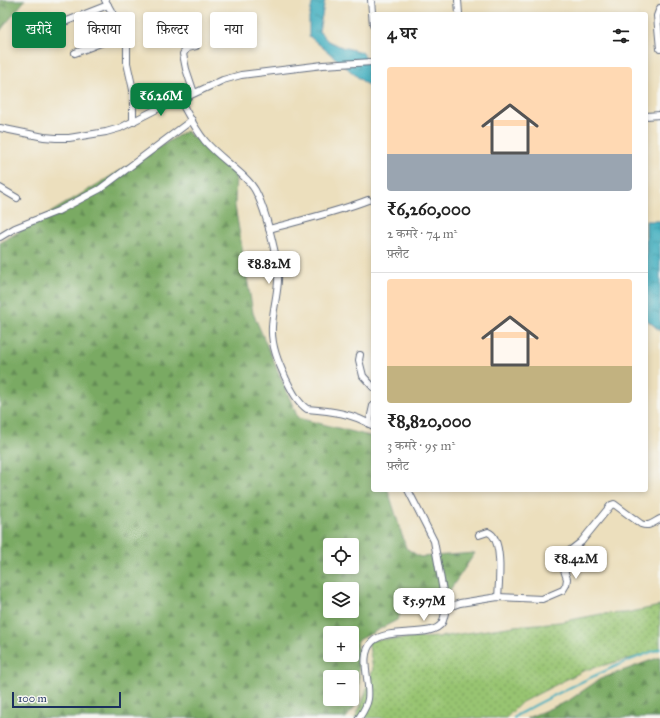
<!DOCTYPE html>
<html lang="hi">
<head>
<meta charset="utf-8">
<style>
	:root { --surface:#fff; --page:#f6f6f6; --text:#222; --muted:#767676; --line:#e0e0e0; --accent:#0b8043 }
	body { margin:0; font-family:"IM FELL Great Primer","Noto Serif Devanagari",serif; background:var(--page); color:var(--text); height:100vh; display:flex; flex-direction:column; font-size:15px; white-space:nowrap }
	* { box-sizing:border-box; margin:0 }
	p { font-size:13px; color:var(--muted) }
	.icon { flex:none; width:22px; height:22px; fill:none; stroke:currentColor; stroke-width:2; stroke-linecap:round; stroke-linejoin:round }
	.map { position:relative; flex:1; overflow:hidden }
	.details { position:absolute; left:371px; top:12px; width:277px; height:480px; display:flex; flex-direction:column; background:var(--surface); border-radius:4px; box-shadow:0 2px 6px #0003 }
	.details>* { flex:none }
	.banner { position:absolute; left:12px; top:12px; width:299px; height:36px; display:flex; gap:8px }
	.controls { position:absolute; left:323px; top:538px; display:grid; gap:8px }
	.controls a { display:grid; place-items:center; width:36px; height:36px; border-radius:4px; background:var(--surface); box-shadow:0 2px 6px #0003; font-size:20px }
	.scale { position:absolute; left:12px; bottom:10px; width:109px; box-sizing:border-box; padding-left:4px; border:2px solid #1b2f5e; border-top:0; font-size:11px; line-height:14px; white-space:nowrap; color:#1b2f5e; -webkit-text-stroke:3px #f6f6f2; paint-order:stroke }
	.price { position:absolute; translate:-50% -34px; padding:0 9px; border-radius:8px; background:#fff; color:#222; font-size:13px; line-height:26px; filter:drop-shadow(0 1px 2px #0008) }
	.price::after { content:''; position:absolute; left:50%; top:24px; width:12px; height:9px; margin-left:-6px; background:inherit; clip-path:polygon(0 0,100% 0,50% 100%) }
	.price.active { background:var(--accent); color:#fff }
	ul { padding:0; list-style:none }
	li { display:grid; align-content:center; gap:8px; height:212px; padding:0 16px }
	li+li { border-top:1px solid var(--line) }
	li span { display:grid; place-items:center; height:124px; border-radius:4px; color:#555 }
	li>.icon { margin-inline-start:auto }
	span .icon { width:72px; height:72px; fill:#fffc; stroke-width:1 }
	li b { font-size:17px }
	h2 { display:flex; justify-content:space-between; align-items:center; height:48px; padding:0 16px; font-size:17px }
	.pill { padding:0 14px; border-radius:4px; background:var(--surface); box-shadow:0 2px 6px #0003; font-size:14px; line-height:36px }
	.pill.active { background:var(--accent); color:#fff }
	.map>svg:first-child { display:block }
</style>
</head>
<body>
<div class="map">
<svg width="660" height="718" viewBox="0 0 660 718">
	<defs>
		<pattern id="grass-dots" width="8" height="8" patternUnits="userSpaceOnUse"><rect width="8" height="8" fill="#98c471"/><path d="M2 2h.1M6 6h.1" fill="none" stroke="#7ba060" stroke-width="1.8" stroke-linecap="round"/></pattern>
		<pattern id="forest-firs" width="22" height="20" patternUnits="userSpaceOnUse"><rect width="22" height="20" fill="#7aaa63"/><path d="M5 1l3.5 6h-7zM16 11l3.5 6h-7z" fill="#638b55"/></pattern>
		<pattern id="water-ripples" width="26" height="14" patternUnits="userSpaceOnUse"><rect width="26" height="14" fill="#42afbf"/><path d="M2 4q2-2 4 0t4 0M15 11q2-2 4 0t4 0" fill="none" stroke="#368f9e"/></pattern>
	</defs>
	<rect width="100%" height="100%" fill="#f6f6f2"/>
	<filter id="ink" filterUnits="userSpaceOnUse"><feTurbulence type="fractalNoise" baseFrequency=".025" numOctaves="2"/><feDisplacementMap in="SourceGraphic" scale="8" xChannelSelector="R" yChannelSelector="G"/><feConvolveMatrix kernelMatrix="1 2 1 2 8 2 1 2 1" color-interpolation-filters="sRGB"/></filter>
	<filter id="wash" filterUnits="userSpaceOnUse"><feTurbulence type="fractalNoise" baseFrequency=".012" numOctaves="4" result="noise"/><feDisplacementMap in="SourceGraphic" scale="16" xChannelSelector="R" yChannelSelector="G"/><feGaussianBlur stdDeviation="0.9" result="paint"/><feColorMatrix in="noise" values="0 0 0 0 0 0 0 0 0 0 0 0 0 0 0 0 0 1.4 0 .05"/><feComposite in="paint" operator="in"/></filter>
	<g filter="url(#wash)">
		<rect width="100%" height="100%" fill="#ecdfbd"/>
		<path fill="url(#grass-dots)" stroke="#5a7a68" d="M660 606V649L640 656 585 670 522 702 506 718H355L363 701 373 669 368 640 439 637 515 626 560 622 601 614 626 613Z"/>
		<g fill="url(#forest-firs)" stroke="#4a6c60" fill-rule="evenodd">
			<path d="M0 0H25L0 31Z"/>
			<path d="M186 131 236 172 235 206 253 313 298 418 370 436 373 445V490H388L406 548 420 557 475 553 439 606 406 604 397 620 357 641 360 700 346 718H0V243ZM330 545H352V567H330ZM330 589H352V611H330ZM330 633H352V655H330ZM330 677H352V699H330Z"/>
			<path d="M660 657V718H527L568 701 600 679Z"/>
		</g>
		<g fill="url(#water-ripples)" stroke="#2e6f8e">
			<path d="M313 0H325L319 31 328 41 342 47 362 52 373 68V90L309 36V18Z"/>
			<path d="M646 221H660V331L646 319Z"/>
		</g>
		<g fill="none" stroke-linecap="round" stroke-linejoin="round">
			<path stroke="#42afbf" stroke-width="2" d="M514 718 517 715C563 690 610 666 660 649"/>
		</g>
	</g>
	<g filter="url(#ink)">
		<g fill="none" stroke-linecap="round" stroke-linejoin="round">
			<defs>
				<g id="minor">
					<path d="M105 0 124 34 127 45V63L133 90V122"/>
					<path d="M371 0 373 25"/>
					<path d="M458 0 459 14"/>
					<path d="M660 8 657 16 660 49"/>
					<path d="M67 21 108 5"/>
					<path d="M75 53 124 34"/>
					<path d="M194 93 186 69 183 54 187 48 196 46"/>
					<path d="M180 100C188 114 195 129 205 141 219 158 246 174 255 190 265 208 273 243 277 263 281 285 273 305 272 327 271 345 278 362 286 379 291 389 297 402 307 409 330 411 353 413 373 426"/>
					<path d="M646 116 660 115"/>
					<path d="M0 128 44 137 56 138H69L106 132 120 128 159 108 180 100 223 80 241 75 323 65 373 62"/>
					<path d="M0 188 17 198"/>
					<path d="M269 229C302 220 337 212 368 200"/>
					<path d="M0 237 15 228 58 211 100 189 192 120"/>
					<path d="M360 355 359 360 363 376 373 387"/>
					<path d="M369 424 373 406"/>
					<path d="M479 535 488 532C504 538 499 583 498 597"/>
					<path d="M446 608 460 603 498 597 542 599 563 590 566 585 567 579 562 564 561 560 563 556 581 542 611 505 614 504 641 524C649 527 653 523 660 519"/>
					<path d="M359 718C363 712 367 706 368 699 371 681 358 657 372 642 388 626 432 639 442 623 444 619 445 613 446 608L434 541 408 490"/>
				</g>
			</defs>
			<use href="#minor" stroke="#646d7f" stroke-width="8"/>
			<use href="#minor" stroke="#fff" stroke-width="6"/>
		</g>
	</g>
</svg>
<div class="controls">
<a><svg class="icon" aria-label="locate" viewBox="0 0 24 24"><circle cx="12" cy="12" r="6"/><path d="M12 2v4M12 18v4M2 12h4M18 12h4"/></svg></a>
<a><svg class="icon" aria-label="layers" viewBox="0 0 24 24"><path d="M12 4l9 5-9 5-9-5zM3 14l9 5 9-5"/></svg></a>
<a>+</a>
<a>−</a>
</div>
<div class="scale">100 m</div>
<b class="price active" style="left:161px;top:117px">₹6.26M</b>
<b class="price" style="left:269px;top:285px">₹8.82M</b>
<b class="price" style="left:576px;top:580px">₹8.42M</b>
<b class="price" style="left:424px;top:622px">₹5.97M</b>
<div class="banner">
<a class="pill active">खरीदें</a>
<a class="pill">किराया</a>
<a class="pill">फ़िल्टर</a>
<a class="pill">नया</a>
</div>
<section class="details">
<h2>4 घर<svg class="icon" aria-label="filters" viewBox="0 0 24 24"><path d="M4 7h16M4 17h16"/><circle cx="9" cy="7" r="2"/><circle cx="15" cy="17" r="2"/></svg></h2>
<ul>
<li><span style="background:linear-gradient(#ffd9b3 70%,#9aa5b1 0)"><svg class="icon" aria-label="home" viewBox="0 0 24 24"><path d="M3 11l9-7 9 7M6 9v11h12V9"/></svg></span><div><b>₹6,260,000</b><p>2 कमरे · 74 m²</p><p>फ़्लैट</p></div></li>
<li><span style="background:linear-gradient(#ffd9b3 70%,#c2b280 0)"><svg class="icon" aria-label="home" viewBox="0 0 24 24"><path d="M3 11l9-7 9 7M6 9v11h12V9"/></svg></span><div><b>₹8,820,000</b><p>3 कमरे · 95 m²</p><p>फ़्लैट</p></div></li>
</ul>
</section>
</div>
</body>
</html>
